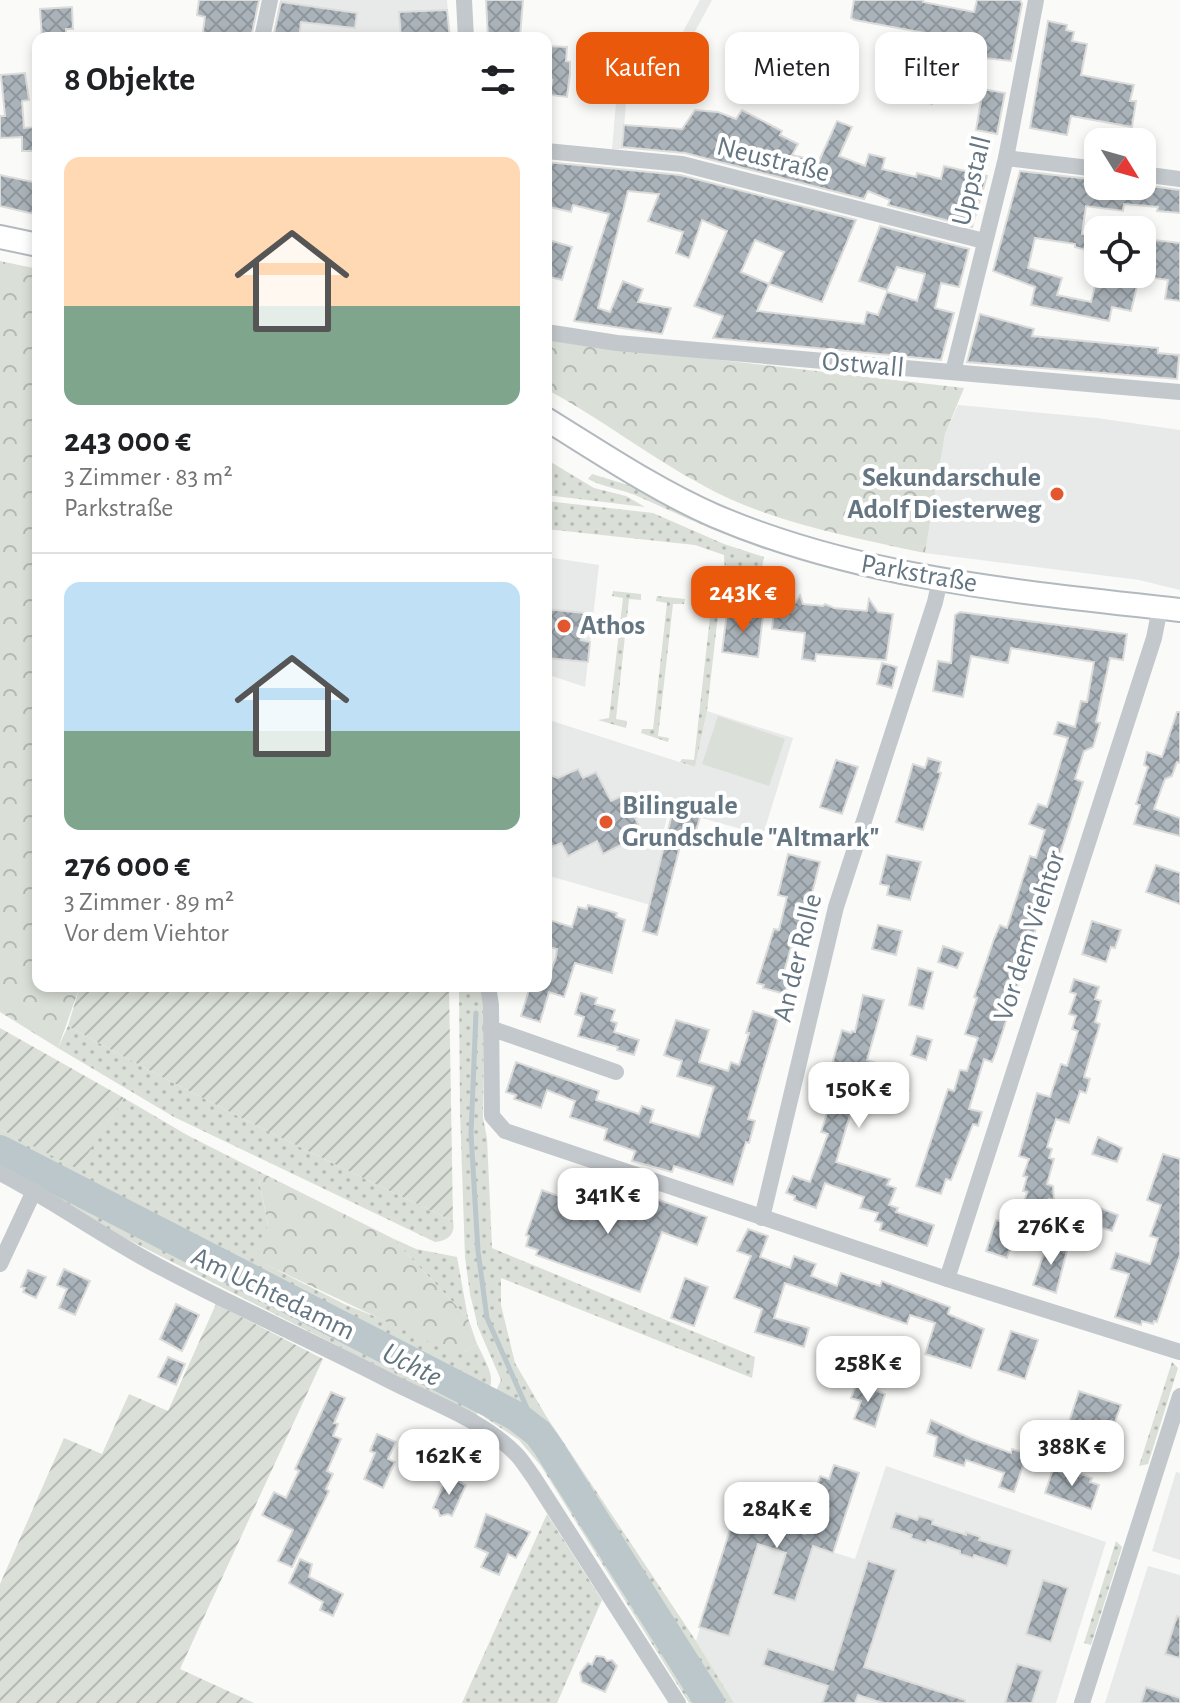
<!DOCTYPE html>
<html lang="de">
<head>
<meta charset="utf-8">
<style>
	:root { --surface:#fff; --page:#f2f2f2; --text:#202124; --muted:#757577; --line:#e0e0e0; --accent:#ea580c }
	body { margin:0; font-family:"Alegreya Sans",sans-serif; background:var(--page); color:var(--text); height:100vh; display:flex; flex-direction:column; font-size:30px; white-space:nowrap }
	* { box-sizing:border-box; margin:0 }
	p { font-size:26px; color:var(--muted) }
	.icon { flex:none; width:44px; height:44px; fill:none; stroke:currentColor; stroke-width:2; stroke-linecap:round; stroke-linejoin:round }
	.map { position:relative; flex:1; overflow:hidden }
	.drawer { position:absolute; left:32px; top:32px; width:520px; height:960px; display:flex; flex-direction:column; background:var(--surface); border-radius:16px; box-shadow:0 4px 12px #0003 }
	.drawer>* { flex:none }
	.top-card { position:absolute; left:576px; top:32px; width:484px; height:72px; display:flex; gap:16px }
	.needle { width:52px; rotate:127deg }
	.buttons { position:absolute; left:1084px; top:128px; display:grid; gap:16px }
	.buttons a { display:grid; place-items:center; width:72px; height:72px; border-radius:16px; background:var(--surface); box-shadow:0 4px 12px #0003; font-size:40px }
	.price { position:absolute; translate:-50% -68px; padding:0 18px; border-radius:16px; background:#fff; color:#222; font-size:26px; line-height:52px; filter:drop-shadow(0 2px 4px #0008) }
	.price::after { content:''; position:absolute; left:50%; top:48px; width:24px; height:18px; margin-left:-12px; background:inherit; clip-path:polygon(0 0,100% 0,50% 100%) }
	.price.current { background:var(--accent); color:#fff }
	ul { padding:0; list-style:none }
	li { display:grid; align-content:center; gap:16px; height:424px; padding:0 32px }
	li+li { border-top:2px solid var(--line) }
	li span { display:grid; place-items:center; height:248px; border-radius:16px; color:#555 }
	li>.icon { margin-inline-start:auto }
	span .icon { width:144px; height:144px; fill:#fffc; stroke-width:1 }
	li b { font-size:34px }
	h2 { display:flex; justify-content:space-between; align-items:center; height:96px; padding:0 32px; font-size:34px }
	.chip { padding:0 28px; border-radius:16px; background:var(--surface); box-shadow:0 4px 12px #0003; font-size:28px; line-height:72px }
	.chip.current { background:var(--accent); color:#fff }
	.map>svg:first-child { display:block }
</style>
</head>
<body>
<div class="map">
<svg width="1180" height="1703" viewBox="0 0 1180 1703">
	<defs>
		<pattern id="grass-dots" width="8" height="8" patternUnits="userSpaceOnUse" patternTransform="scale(2)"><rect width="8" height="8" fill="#dadfd7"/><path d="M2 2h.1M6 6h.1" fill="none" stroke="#b4b9b4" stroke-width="1.8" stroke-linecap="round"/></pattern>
		<pattern id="forest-crowns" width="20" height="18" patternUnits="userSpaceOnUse" patternTransform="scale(2)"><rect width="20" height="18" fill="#dadfd7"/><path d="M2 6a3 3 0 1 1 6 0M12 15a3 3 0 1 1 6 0" fill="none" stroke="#b4b9b4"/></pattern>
		<pattern id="garden-furrows" width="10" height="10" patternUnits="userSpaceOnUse" patternTransform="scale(2)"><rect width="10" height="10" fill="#dadfd7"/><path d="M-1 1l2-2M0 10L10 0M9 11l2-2" fill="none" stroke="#b4b9b4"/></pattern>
		<pattern id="building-cross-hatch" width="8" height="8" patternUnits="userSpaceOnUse" patternTransform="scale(2)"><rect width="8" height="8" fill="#aab3b9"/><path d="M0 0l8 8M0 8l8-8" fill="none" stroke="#8e969c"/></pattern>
	</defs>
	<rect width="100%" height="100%" fill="#fafaf8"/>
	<g fill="#e8e9e9">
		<path d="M280 0H447L450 38H272Z"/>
		<path d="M700 0H712L678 63 652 93 644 92 643 104 626 103 622 149H612L618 79 650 82 670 56Z"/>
		<path d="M958 405 1097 418 1180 430V590L1139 580 925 553 945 434Z"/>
		<path d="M546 557 599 565 585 687 546 674Z"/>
		<path d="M707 711 793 738 763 835 669 809 660 846 679 851 664 909 546 875V719L695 767Z"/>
		<path d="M886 1466 1106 1542 1056 1703H734L696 1641 735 1514 776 1550 784 1552 797 1541 855 1559Z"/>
		<path d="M1176 1472 1180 1473V1560L1152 1551Z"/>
		<path d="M1148 1566 1180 1575V1703H1105Z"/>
	</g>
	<g fill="url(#grass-dots)">
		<path d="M549 461 594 488 626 496 645 507 546 495V464Z"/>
		<path d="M592 474 628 485 678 510 768 547 767 550C722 534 679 515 635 495 620 489 603 487 588 479Z"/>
		<path d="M546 501 653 513 724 544 764 557 760 577 725 574 724 555 695 545 546 529Z"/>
		<path d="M703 577 722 580 707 711 695 767 680 762 682 759 694 760 711 608 699 606Z"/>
		<path d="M613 591 641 594V600L629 599 616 719 627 721 626 728 598 720 609 718 623 598 612 596Z"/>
		<path d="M657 596 685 599 684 604H673L658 736 669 738 668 742 641 733 642 729H653L667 603 656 601Z"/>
		<path d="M459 986H479L484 993 483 1118 487 1138 492 1248 755 1357 752 1378 501 1278V1305L515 1363 546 1416 696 1641 734 1703H689L541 1466 519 1440 484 1417 501 1380 478 1327 470 1294 465 1257 460 1110Z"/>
		<path d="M68 1026C193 1096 323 1159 453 1221 456 1235 447 1241 435 1242L174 1117 58 1048Z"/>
		<path d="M124 1098 187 1135 264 1174 259 1180 268 1225 258 1255 269 1266 346 1305 465 1352 477 1344C496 1382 496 1379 476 1416L115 1233 0 1166V1129L78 1168Z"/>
		<path d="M392 1238 416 1249 457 1257 468 1318Z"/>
		<path d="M1172 1362 1178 1368 1148 1464 1139 1466Z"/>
		<path d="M547 1514 602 1600 557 1703H462Z"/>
		<path d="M1116 1541 1122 1547 1091 1645 1084 1643Z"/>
	</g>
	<g fill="url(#forest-crowns)">
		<path d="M0 261 38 269V986H80L58 1048 0 1012Z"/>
		<path d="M546 340 964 388 945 434 925 553C860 539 791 526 730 499 665 469 609 423 546 389Z"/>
		<path d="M264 1174 392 1238 468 1318 477 1344 465 1352 446 1350 269 1266 257 1255 268 1225 259 1179Z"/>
	</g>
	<g fill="url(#garden-furrows)">
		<path d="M80 986H449L453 1221C323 1159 193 1096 68 1026Z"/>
		<path d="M0 1028 124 1098 78 1169 0 1129Z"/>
		<path d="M216 1304 323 1359 180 1669 254 1703H0V1584L64 1438 102 1454 129 1394 168 1411Z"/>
	</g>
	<path fill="#dadfd7" d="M718 716 785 739 769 786 702 764Z"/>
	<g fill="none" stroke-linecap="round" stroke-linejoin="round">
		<path stroke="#bbc7cb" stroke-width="5" d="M476 1013 471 1134 478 1251 487 1318 538 1433"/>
		<path stroke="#bbc7cb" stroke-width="30" d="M0 1150 516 1416 538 1433 547 1445 710 1703"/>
	</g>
	<g fill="url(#building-cross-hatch)" stroke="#dcdcda" stroke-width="2" fill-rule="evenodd">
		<path d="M199 0H259L251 38H202L205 17 197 15Z"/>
		<path d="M486 0H523L520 37 488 38Z"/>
		<path d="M854 0H923V2L974 12 977 0H1020L1022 4 1011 61 984 58 928 46 923 44 925 33 855 20 851 18Z"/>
		<path d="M281 2 357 13 355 28 301 22 299 38H273Z"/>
		<path d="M72 7 73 29H66V38H42L40 9Z"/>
		<path d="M447 10 450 38 401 37 399 12Z"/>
		<path d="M1048 21 1067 25 1066 30 1074 32 1072 41 1087 44 1081 75 1134 85 1130 101H1136L1132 127 1071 116 1067 135 1030 128Z"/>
		<path d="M546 46 567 47 566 61 570 62V74L567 97 550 95 552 80H546Z"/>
		<path d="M25 73 29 100 22 101 24 128 38 127V151H22V137L0 138V116H5L1 75Z"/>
		<path d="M911 77 938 89 932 104 903 94Z"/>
		<path d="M983 89 1005 93 997 134 976 130Z"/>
		<path d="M695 110 718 112 736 119 742 110 782 131 780 135 798 144 792 155 819 161 837 121 852 127 839 156 865 166 869 154 885 158 882 169 916 177 917 173 941 179 944 166 987 176 972 227 888 205 890 200 868 191 864 199 685 153 622 147 624 125 682 129Z"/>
		<path d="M546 162 680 175 856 220 822 302 769 284 757 311 864 324 867 312 878 315 887 292 917 301 925 274 897 267 887 290 859 281 880 226 969 249 959 287 941 283 935 308 954 313 941 360 713 338 723 316 694 306 727 231 702 220 689 258 676 253 683 232 648 221 659 194 628 191 598 308 610 312 623 281 643 289 638 302 671 308 662 334 574 321 609 214 573 205 571 212 546 206ZM755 240 784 252 769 284 741 272Z"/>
		<path d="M1020 171 1098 180V186L1142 185 1180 190V213L1157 211 1158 207 1124 204 1123 211 1086 206 1082 234 1098 238V253L1075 247V244L1035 238 1028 268 1062 278 1057 295 1091 302 1098 274H1140L1131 311 1112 307 1109 321 1031 305 1035 287 993 271Z"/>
		<path d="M0 175 38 183V215L0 206Z"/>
		<path d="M546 239 572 247 562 280 546 276Z"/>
		<path d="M1154 240 1180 243V301L1165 299 1168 280 1142 276V249L1152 251Z"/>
		<path d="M980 314 1034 329 1032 336 1158 348V353L1179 355 1177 379 967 362Z"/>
		<path d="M800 595 803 604 823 606 825 604 834 608 867 611 869 599 878 612 893 614 886 660 816 654 815 661 802 659 805 633 772 629 774 610 780 611 781 602 795 603Z"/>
		<path d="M546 609 584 613 581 640 590 642 588 662 546 658Z"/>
		<path d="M727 612 763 616 758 657 722 652Z"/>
		<path d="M960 612 1127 634 1123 660 1110 658 1096 722 1100 723 1093 747 1084 751 1075 779 1083 782 997 1049 992 1062 984 1059 969 1109 982 1112 978 1126 973 1124 951 1180 946 1179 941 1194 916 1186 948 1089 954 1091 960 1070 967 1071 978 1038 965 1034 977 998 974 997 994 939 1000 925 1007 928 1030 856 1036 858 1045 830 1029 824 1038 804 1047 807 1068 738 1054 734 1058 722 1075 727 1081 701 1087 702 1094 662 1011 648 1008 663 971 656 963 697 933 691 938 661 951 663 955 615Z"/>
		<path d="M882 663 897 667 892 688 877 684Z"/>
		<path d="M1177 712H1180V763L1177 762 1172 776 1165 779 1154 809 1180 818V836L1134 824 1140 805 1136 804 1148 767 1144 765 1147 752 1162 757Z"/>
		<path d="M928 758 941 762 938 772 941 773 923 830 896 822 913 764 925 768Z"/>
		<path d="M836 760 858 767 842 814 820 807Z"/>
		<path d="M578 769 583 778 596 772 611 801 624 795 643 834 603 854 597 841 568 856 561 843 552 847 546 836V774L558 778Z"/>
		<path d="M673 810 700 817 695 834 684 831 657 935 643 931Z"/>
		<path d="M788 854 820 862 798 949 791 947 784 972 791 974 785 994 763 988 764 985 757 983 774 929 779 930 787 897 778 895Z"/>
		<path d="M887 855 921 862 910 900 887 895 889 886 880 884Z"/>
		<path d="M1156 865 1180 873V904L1146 892Z"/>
		<path d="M588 905 617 913 616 917 625 920 612 973 575 963 564 997 549 992 540 1022 521 1016 530 986H546L556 957 557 949 546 946V919L572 927 578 907 587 909Z"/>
		<path d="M1092 921 1121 930 1115 948 1111 947 1106 962 1082 954Z"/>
		<path d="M878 925 902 931 896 955 872 949Z"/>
		<path d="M943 946 963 953 957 968 938 962Z"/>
		<path d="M918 968 933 972 923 1009 909 1005Z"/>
		<path d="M1074 979 1099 987 1095 999 1101 1001 1095 1022 1100 1024 1084 1077 1090 1079 1086 1093 1080 1091 1069 1123 1056 1119 1047 1147 1052 1149 1049 1158 1054 1159 1047 1184 1053 1186 1054 1200 1049 1199 1036 1242 1014 1236 1007 1258 986 1251 996 1220 1017 1227 1027 1192 1023 1191 1027 1177 1023 1176 1029 1159 1019 1156 1037 1093 1050 1097 1061 1064 1067 1066 1078 1031 1072 1029 1076 1016 1069 1014 1076 994 1070 992Z"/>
		<path d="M581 993 597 998 595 1004 615 1010 611 1021 617 1023 614 1032 639 1040 634 1055 617 1050 618 1047 578 1036 584 1017 575 1014Z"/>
		<path d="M863 995 884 1000 867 1060 905 1072 900 1087 909 1090 903 1106 884 1100 886 1092 859 1085 836 1162 890 1179 887 1185 896 1188 889 1205 898 1208 896 1212 934 1225 927 1246 880 1230 882 1223 875 1221 878 1213 860 1208 864 1197 825 1183 816 1208 794 1200 795 1196 786 1193 793 1176 810 1182 828 1134 821 1132 837 1081 828 1078 837 1047 842 1030 851 1033 852 1031 855 1032Z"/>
		<path d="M753 1011 778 1019 748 1119 755 1121 749 1143 746 1142 733 1185 674 1166 672 1172 632 1161 635 1151 604 1140 607 1129 570 1117 575 1101 547 1090 541 1108 514 1099 516 1095 506 1092 516 1062 599 1091 596 1100 639 1114 642 1106 654 1110 650 1122 699 1137 714 1087 677 1076 682 1061 664 1055 676 1020 709 1030 699 1062 728 1071 731 1062 739 1065 749 1033H746Z"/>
		<path d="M917 1036 932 1040 926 1060 911 1055Z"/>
		<path d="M1098 1137 1122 1148 1117 1162 1092 1154Z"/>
		<path d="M1163 1154 1180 1159V1255L1157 1322 1154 1321 1153 1324 1142 1321 1141 1325 1115 1317 1129 1274 1111 1269 1116 1253 1150 1264 1158 1238 1150 1236 1161 1205 1147 1200Z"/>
		<path d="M542 1190 600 1211 603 1203 633 1213 640 1193 707 1217 697 1245 662 1232 640 1292 536 1255 538 1250 526 1246 529 1236 526 1235Z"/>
		<path d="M1079 1204 1094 1209 1095 1206 1118 1215 1112 1231 1074 1219Z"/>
		<path d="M748 1229 768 1236 760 1257 790 1268 794 1256 816 1264 811 1276 837 1286 841 1273 880 1286 882 1281 950 1307 948 1314 984 1329 971 1368 925 1354 935 1323 910 1315 907 1324 785 1283 774 1318 809 1328 804 1347 755 1332 762 1309 734 1298 751 1256 737 1251Z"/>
		<path d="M1048 1241 1068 1247 1056 1293 1033 1285Z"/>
		<path d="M64 1269 90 1281 75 1315 59 1308 67 1289 57 1285Z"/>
		<path d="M28 1270 46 1277 36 1298 23 1292 25 1288 21 1287Z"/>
		<path d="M685 1278 708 1287 694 1326 671 1318Z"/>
		<path d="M176 1304 199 1315 182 1351 160 1339Z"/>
		<path d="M1011 1331 1038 1340 1025 1379 998 1370Z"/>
		<path d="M168 1357 185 1364 176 1385 158 1377Z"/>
		<path d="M857 1383 885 1394 875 1427 854 1419 861 1401 851 1398Z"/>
		<path d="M1079 1391 1121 1405 1109 1439 1068 1425Z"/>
		<path d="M331 1392 345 1398 334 1423 338 1424 333 1436 341 1439 327 1471 333 1474 326 1489 329 1491 292 1567 278 1561 293 1530 262 1515 274 1492 286 1498 299 1471 295 1469Z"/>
		<path d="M931 1420 972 1439 1011 1453 1012 1449 1027 1454 1014 1492 999 1487 1004 1473 966 1460 964 1466 934 1456 937 1437 927 1433Z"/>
		<path d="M377 1434 396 1442 388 1459 395 1462 383 1488 364 1479 375 1453 370 1451Z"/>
		<path d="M834 1465 859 1473 833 1553 813 1546 795 1601 773 1594 786 1553 758 1544 729 1636 699 1627 735 1514 805 1534 819 1490 816 1489 820 1476 829 1479Z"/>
		<path d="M1064 1468 1092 1478 1090 1482 1099 1485 1091 1509 1045 1493 1053 1469 1062 1472Z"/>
		<path d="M447 1476 466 1485 452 1516 448 1514 440 1516 438 1510 433 1508Z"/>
		<path d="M896 1513 917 1520 919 1516 933 1520 932 1524 966 1535V1532L980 1537 979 1540 1012 1550 1007 1566 974 1555 973 1558 960 1554V1551L927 1540 926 1543 911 1538 912 1535 891 1528Z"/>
		<path d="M486 1514 530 1532 516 1558 508 1554 499 1575 481 1567 488 1553 475 1547Z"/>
		<path d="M300 1559 312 1564 309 1577 343 1594 333 1616 320 1610 323 1602 289 1583Z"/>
		<path d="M868 1561 896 1570 864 1667 965 1700V1703H883L858 1695 855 1703H822L828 1686 763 1665 768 1649 833 1670Z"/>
		<path d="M1043 1580 1068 1588 1051 1642 1026 1634Z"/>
		<path d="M1177 1616 1180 1617V1658L1165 1654Z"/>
		<path d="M596 1656 604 1657 607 1661 612 1660 617 1666 605 1692 582 1682 580 1673 588 1663 592 1665Z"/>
		<path d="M1017 1664 1042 1671 1032 1703H1005Z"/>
		<path d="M1146 1687 1180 1698V1703H1141Z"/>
	</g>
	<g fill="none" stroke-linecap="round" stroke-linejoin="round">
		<defs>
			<g id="secondary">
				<path d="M0 237 38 245"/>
				<path d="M546 419C601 453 656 490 715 516 863 579 1022 592 1180 610"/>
			</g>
		</defs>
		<use href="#secondary" stroke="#b3babf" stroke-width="26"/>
		<g stroke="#c3c8cc" stroke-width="16">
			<path d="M464 0 466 38"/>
			<path d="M262 38 270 0"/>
			<path d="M546 151 682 164 984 241"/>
			<path d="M1006 158 1098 169"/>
			<path d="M1142 174 1180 179"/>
			<path d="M546 332 617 343 1180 392"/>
			<path d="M953 372 1006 158 1036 0"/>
			<path d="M488 986 491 1005 492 1116 505 1131 947 1279 1180 1352"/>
			<path d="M490 1028 616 1072"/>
			<path d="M0 1173C56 1202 106 1239 162 1268 237 1308 315 1342 390 1381 431 1402 483 1420 516 1454 523 1461 528 1470 534 1478L678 1703"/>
			<path d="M762 1218 836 907 935 602 940 580"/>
			<path d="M0 1264 34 1191"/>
			<path d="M947 1279 1154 638 1160 608"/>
			<path d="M1082 1703 1180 1396"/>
		</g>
		<use href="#secondary" stroke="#fff" stroke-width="22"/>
	</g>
	<g fill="#e4572e" stroke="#fff" stroke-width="3">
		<circle cx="1057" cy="494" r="8"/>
		<circle cx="564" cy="626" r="8"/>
		<circle cx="606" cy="822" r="8"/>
	</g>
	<g text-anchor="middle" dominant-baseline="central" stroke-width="8" stroke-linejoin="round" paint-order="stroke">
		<g font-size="28" fill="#657683" stroke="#fff">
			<text transform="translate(773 160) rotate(14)">Neustraße</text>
			<text transform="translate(972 181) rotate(-76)">Uppstall</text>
			<text transform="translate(863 365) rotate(5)">Ostwall</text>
			<text transform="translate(919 574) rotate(10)">Parkstraße</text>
			<text transform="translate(1030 936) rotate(-72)">Vor dem Viehtor</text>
			<text transform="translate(798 958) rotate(-76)">An der Rolle</text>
			<text transform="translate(273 1294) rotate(26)">Am Uchtedamm</text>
		</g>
		<g font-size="28" font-weight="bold" fill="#657683" stroke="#fff" text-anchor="start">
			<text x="1041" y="478" text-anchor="end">Sekundarschule<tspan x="1041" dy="32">Adolf Diesterweg</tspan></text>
			<text x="580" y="626">Athos</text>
			<text x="622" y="806">Bilinguale<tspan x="622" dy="32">Grundschule "Altmark"</tspan></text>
		</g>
		<g font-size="30" font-style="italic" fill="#60757c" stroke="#fff">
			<text transform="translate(412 1365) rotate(27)">Uchte</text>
		</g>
	</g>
</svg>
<div class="buttons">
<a><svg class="needle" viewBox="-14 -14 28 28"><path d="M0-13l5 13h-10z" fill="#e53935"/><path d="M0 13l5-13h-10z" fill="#757577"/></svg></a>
<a><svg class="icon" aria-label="locate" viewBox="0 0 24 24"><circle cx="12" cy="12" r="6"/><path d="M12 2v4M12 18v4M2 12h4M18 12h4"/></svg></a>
</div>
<b class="price current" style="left:743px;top:634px">243K €</b>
<b class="price" style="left:859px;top:1130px">150K €</b>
<b class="price" style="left:608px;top:1236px">341K €</b>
<b class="price" style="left:1051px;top:1267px">276K €</b>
<b class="price" style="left:868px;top:1404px">258K €</b>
<b class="price" style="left:1072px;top:1488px">388K €</b>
<b class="price" style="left:449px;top:1497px">162K €</b>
<b class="price" style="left:777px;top:1550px">284K €</b>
<div class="top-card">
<a class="chip current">Kaufen</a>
<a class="chip">Mieten</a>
<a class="chip">Filter</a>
</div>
<section class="drawer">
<h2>8 Objekte<svg class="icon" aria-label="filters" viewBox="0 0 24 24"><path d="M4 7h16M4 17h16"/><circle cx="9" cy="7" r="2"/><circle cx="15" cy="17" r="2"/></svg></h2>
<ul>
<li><span style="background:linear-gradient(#ffd9b3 60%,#7fa58c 0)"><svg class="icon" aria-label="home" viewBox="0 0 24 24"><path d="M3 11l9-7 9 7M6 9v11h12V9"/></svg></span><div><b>243 000 €</b><p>3 Zimmer · 83 m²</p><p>Parkstraße</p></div></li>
<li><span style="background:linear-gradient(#bfe0f5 60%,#7fa58c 0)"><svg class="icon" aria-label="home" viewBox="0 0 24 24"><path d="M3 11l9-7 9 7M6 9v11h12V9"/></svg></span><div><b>276 000 €</b><p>3 Zimmer · 89 m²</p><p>Vor dem Viehtor</p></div></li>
</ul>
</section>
</div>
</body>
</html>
